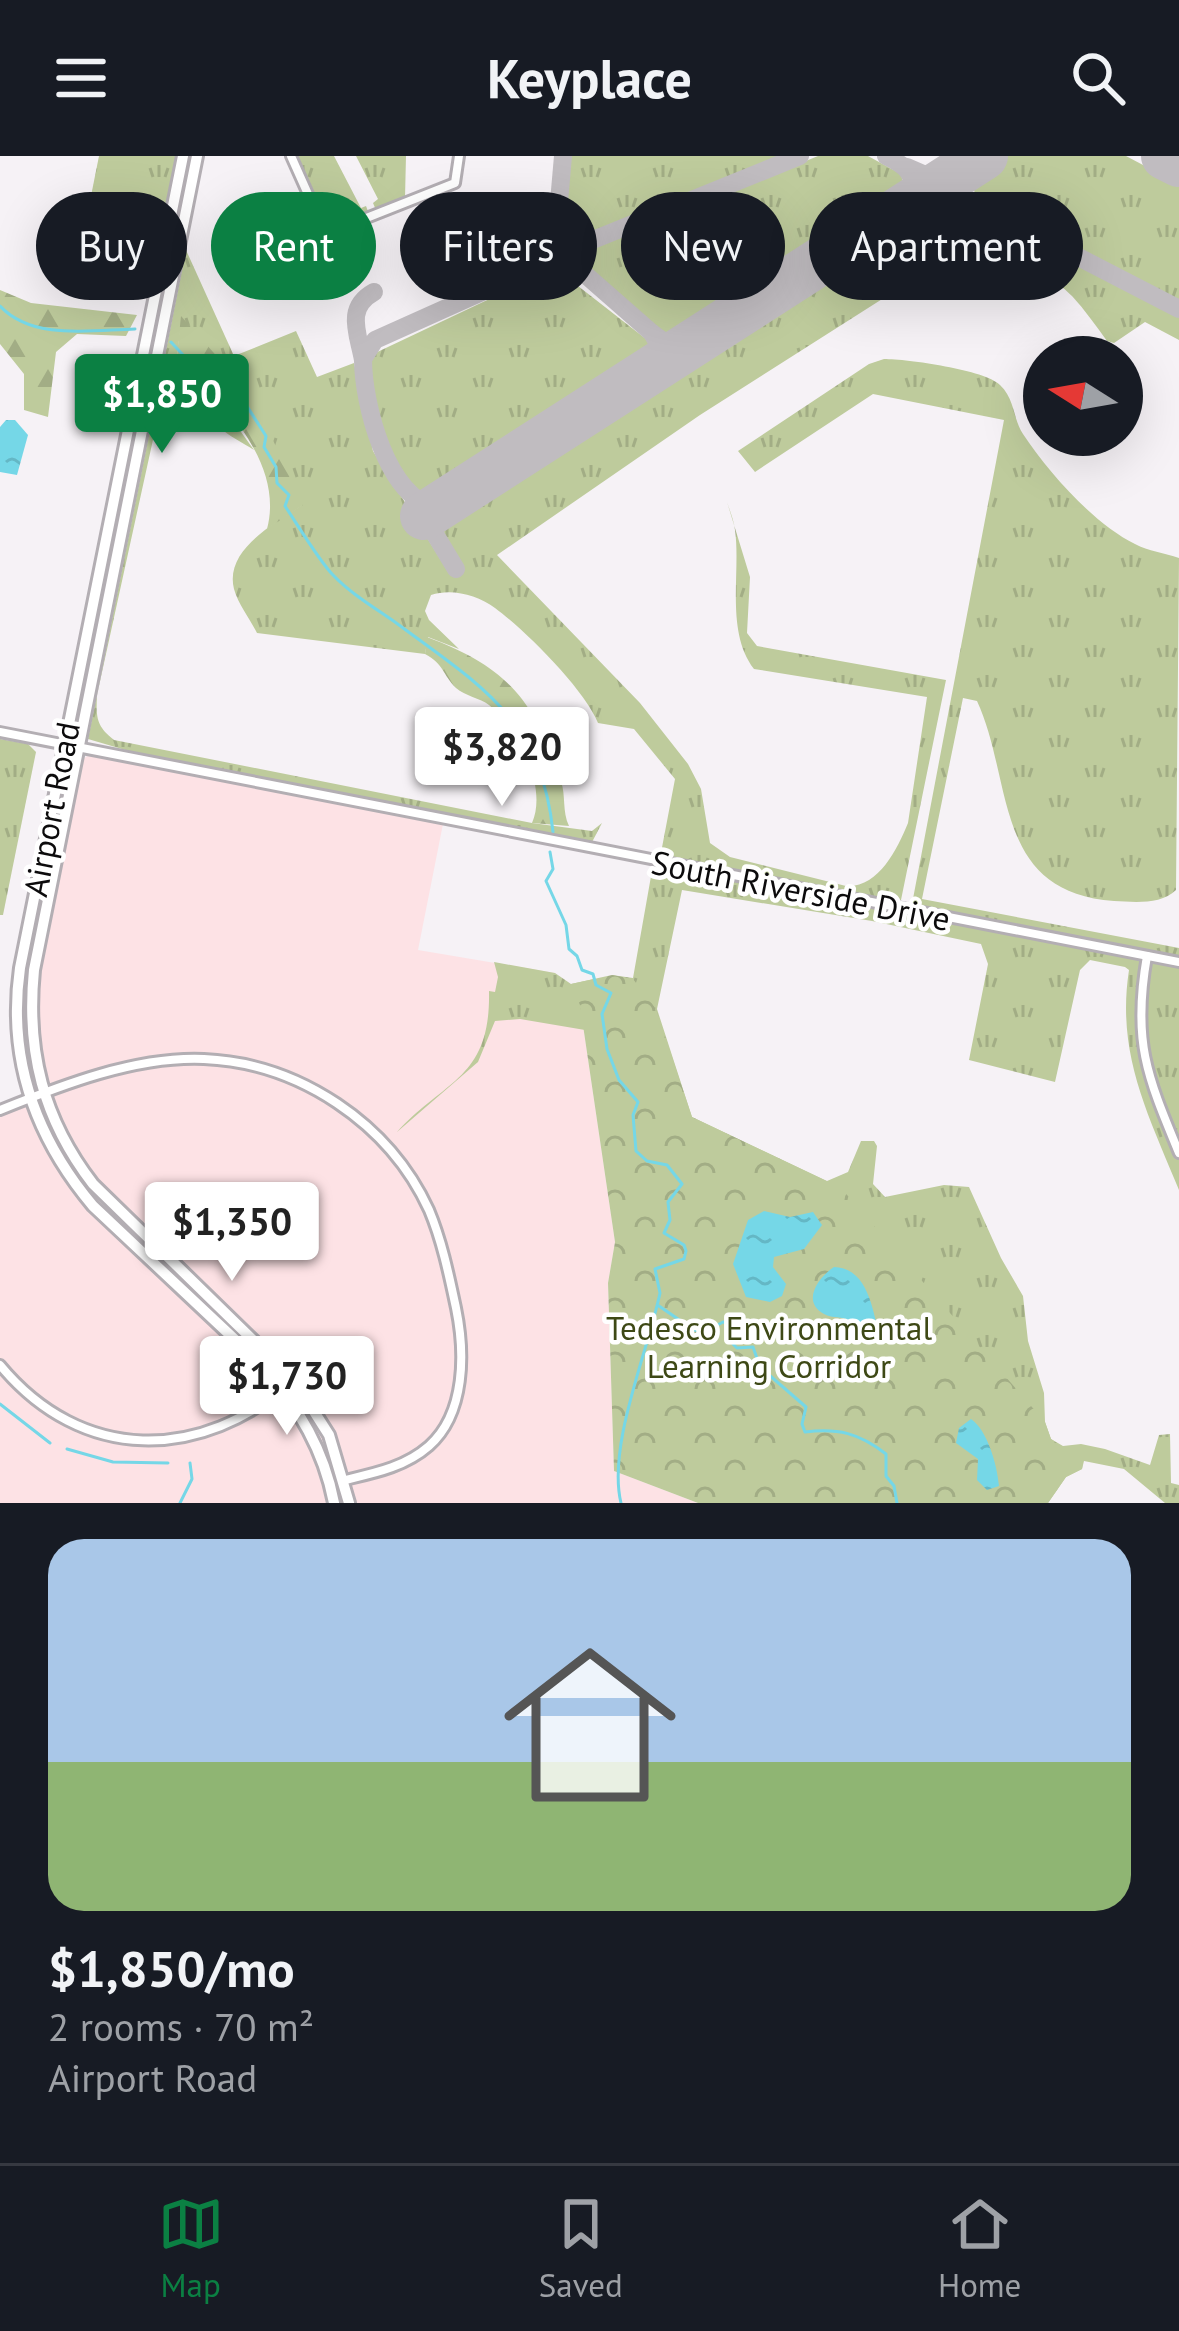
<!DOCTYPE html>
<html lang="en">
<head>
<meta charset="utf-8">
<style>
	:root { --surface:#171b24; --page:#242831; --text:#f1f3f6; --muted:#9ea1a6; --line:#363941; --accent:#0b8043 }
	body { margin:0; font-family:"PT Sans",sans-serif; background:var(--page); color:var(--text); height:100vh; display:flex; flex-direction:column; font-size:45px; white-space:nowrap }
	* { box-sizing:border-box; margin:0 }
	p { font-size:39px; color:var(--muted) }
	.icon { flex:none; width:66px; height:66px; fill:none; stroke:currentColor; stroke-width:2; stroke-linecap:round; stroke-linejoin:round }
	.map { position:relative; height:1347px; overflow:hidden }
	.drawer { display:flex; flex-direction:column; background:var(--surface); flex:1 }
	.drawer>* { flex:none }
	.guide { position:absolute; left:36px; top:36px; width:1107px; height:108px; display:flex; gap:24px }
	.needle { width:78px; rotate:281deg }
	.fabs { position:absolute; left:1023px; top:180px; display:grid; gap:24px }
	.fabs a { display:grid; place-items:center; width:120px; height:120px; border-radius:50%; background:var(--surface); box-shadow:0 12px 48px #0002; font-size:60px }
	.price { position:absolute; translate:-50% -102px; padding:0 27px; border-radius:12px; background:#fff; color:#222; font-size:39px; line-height:78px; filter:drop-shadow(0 3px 6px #0008) }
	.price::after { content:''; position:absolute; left:50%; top:72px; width:36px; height:27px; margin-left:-18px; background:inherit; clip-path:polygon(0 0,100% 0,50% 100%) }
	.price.current { background:var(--accent); color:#fff }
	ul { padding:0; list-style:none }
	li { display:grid; align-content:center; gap:24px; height:636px; padding:0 48px }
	li span { display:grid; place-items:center; height:372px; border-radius:36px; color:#555 }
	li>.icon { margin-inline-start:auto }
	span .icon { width:216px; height:216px; fill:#fffc; stroke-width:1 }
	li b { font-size:51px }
	.tag { padding:0 42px; border-radius:54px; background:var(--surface); box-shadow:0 12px 48px #0002; font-size:42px; line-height:108px }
	.tag.current { background:var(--accent); color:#fff }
	header { display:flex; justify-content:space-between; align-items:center; height:156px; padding:0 48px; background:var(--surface); font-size:54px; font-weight:800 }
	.menu { display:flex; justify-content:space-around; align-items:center; height:168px; border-top:3px solid var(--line); background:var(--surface); font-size:33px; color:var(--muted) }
	.menu a { display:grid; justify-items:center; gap:6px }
	.menu .current { color:var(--accent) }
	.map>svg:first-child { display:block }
</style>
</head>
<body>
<header><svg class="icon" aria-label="menu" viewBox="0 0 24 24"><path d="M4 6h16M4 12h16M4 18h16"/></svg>Keyplace<svg class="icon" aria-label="search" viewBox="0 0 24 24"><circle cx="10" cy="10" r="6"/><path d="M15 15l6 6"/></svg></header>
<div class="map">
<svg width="1179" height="1347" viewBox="0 0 1179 1347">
	<defs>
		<pattern id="grass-tufts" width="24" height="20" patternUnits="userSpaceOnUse" patternTransform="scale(3)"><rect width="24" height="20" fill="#becb9c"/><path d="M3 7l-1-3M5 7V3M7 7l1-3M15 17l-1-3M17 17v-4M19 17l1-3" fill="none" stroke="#a2ad85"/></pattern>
		<pattern id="forest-firs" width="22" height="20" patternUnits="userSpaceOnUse" patternTransform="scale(3)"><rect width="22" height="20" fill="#becb9c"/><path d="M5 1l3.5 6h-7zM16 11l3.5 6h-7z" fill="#a2ad85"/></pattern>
		<pattern id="park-crowns" width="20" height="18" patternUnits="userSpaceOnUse" patternTransform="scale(3)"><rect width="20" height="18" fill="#becb9c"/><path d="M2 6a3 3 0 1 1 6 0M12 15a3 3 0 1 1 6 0" fill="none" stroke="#a2ad85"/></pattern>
		<pattern id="water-ripples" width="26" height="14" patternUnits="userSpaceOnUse" patternTransform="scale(3)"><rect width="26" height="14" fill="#75d7e7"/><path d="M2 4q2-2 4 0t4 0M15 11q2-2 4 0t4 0" fill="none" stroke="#64b7c5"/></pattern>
	</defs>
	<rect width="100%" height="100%" fill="#f6f2f6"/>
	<path fill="#fde2e5" d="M89 599 443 668 418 794 555 817 580 849 615 1086 608 1127 614 1315 698 1347H0V948L5 952 43 938 33 832 81 604Z"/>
	<g fill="url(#grass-tufts)">
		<path d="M99 0H179L165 61 89 50Z"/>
		<path d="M297 0H334L361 52 366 50 369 58 338 71 323 63Z"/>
		<path d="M356 0H406L405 42 376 54 373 47 378 43Z"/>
		<path d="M569 0H784L568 89 558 84Z"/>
		<path d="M818 0H868L901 18 905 36 672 186 587 114 584 106 592 93Z"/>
		<path d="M1008 0H1126L1179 28V147L976 41 971 24Z"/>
		<path d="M943 40 1179 161V184L1145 166 1114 187 1107 185C1096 170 1085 154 1072 140 1052 119 993 84 964 91L700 259 497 399 640 547 688 608 701 633 710 687 730 701 846 730C878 732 897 694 908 667L927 541 754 513C725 475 741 417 735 374 734 365 730 355 727 346L750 421 747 477 757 490 946 524 901 744 889 747 660 702 675 623 634 573 598 567C584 533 526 475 495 452 477 439 452 432 431 439L425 455 429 464 459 493 428 481 425 498 257 477C250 463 238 448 234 433 224 393 276 367 302 349L182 162 177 199 213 237 254 294C243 287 229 280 219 271 195 245 206 236 165 229L97 539C96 561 96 570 114 584L532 667 592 675 602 667 591 688 156 603 88 583 186 94 234 200 296 175 317 221 354 207 373 295 449 417 459 410 438 378 436 367Z"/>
		<path d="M555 112 646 183 652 191 651 200 427 345C384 312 379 260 369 211L371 199Z"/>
		<path d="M884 203C907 203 986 214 1000 229 1015 243 1013 263 1023 278 1048 316 1094 368 1135 388 1148 395 1165 397 1179 402L1176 734C1161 749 1134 746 1114 745 992 736 1014 625 977 545L963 542 922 743 1179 792V801L912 748 1004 264 873 238 755 316 738 295 869 208Z"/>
		<path d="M0 583 28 588 36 596 3 759H0Z"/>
		<path d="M653 709 1179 810V1034C1148 958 1116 898 1129 814L1125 811 1090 804 1080 814 1055 926 969 904 988 808 981 788 872 765 682 734 657 853 692 961 827 1025 848 1016 861 985H874L877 990 873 1028 885 1041 944 1029 969 1031 1001 1102 1023 1140 1028 1185 1044 1237 1045 1266 1051 1283 1063 1290 1081 1288 1105 1293 1150 1309 1159 1279 1170 1278 1171 1327 1179 1329V1347H1165L1124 1313 1084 1305 1082 1313 1066 1321 1048 1347 688 966 612 819 633 822Z"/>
		<path d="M494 806 555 817 571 828 594 823 585 874 520 863 495 865 478 906 397 976C444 924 491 923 489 835L495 836 498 821Z"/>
	</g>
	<g fill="url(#forest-firs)">
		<path d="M0 134 31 147 137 159 126 180 77 178 56 196 48 261 24 254V218L0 188Z"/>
		<path d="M181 160 253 241 303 349 267 373C285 305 219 243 177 199Z"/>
		<path d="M427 481C507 511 535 544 561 625 566 640 562 655 569 670L532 667C548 631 518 572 489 549 480 542 465 540 456 532 442 518 445 509 425 498Z"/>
	</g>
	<path fill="url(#park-crowns)" d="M612 819 633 823 656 853 692 961 841 1032 1045 1266 1051 1283 1083 1305 1082 1313 1066 1321 1048 1347H698L614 1315 608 1127 615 1086 580 849 571 828Z"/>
	<g fill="url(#water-ripples)">
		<path d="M6 264H15L28 279 17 319 0 316V271Z"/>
		<path d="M764 1055 790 1061 813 1056 822 1069 804 1093 774 1101 773 1111 786 1128 782 1140 770 1146 746 1141 733 1108 748 1064Z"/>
		<path d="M834 1111C872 1112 873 1164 882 1187 865 1184 864 1175 851 1166 842 1159 833 1163 824 1158 800 1145 820 1120 834 1111Z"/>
		<path d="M971 1263C988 1275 997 1309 999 1330L987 1334 977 1324 978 1303 956 1287 959 1272Z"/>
	</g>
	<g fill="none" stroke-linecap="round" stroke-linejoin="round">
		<g stroke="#75d7e7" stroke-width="3">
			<path d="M0 150C33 185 92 174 135 173"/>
			<path d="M171 186 183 199 241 241 266 280 264 291 276 311 277 327 289 339 285 350C297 368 320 406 333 419 352 439 377 453 399 469 483 531 541 564 553 676"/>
			<path d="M550 696 553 713 546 725 566 769 569 793 577 800 582 814 593 818 596 829 611 837 602 858 607 893 619 924 638 946 633 959 636 995 647 1005 667 1009 682 1028 668 1046 670 1064 664 1077 684 1089 686 1095 684 1103 655 1113 660 1137C648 1195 607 1290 621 1347"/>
			<path d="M659 1150 694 1174 705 1176 723 1166 731 1167 733 1188 737 1192 753 1191 760 1211 806 1251 802 1268 805 1276C838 1272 859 1277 886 1298V1320L894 1330 897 1347"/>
			<path d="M0 1248 50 1287"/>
			<path d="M67 1293 113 1306 168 1307"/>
			<path d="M180 1347 192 1323 190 1307"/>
		</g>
		<g stroke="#c0bcc0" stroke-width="18">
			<path d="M563 0 555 92 652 177 658 188 655 208 593 250"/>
			<path d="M907 11 937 24 981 0"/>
			<path d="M874 72 931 35 945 32 1179 153"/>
			<path d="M852 83 912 41C916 17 906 10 886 0"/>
			<path d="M551 106 588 86 800 0"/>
			<path d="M652 177 670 190 681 191 745 152"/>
			<path d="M363 204C358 177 345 152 374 136"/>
			<path d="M456 413 433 375 438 352C387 344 363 247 363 203L375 184 540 110 548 104 553 85"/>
		</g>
		<g stroke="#c0bcc0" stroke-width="48">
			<path d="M1165 0 1179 7"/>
			<path d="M424 360 984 0"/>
		</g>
		<defs>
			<g id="minor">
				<path d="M291 0 320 65 336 74 455 27 459 0"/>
				<path d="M0 576 1179 806"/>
				<path d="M1147 800C1132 885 1147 920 1179 997"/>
				<path d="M0 954C62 929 136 900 204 903 299 907 389 967 429 1054 442 1085 449 1119 456 1152 465 1196 466 1257 429 1290 405 1311 375 1317 345 1324"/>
				<path d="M0 1209C82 1308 201 1306 294 1224"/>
			</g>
			<g id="major">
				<path d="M183 0 20 812C7 903 35 981 93 1050L264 1211C299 1253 324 1294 334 1347"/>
				<path d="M197 0 34 814C26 895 43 963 93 1028L294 1224 329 1279 349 1347"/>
			</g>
		</defs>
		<use href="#minor" stroke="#b3aeb3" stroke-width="14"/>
		<use href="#major" stroke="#b3aeb3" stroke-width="16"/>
		<use href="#minor" stroke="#fff" stroke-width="8"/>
		<use href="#major" stroke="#fff" stroke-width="10"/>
	</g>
	<g text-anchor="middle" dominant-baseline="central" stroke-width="9" stroke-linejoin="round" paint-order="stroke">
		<g font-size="33" fill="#0c0b0c" stroke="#fff">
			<text transform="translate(51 653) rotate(-79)">Airport Road</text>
			<text transform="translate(801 734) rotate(11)">South Riverside Drive</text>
		</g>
		<g font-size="33" fill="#3e4916" stroke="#fff">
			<text x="769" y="1171">Tedesco Environmental<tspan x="769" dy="38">Learning Corridor</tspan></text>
		</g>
	</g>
</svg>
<div class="fabs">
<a><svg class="needle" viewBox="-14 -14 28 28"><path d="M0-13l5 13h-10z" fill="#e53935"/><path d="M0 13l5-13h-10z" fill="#9ea1a6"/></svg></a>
</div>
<b class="price current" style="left:162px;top:300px">$1,850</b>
<b class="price" style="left:502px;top:653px">$3,820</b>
<b class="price" style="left:232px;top:1128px">$1,350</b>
<b class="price" style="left:287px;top:1282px">$1,730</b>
<div class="guide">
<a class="tag">Buy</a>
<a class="tag current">Rent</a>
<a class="tag">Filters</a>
<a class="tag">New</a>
<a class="tag">Apartment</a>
</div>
</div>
<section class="drawer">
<ul>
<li><span style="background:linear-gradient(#a9c7e8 60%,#8fb573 0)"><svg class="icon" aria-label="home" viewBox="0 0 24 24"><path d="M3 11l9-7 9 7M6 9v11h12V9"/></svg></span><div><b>$1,850/mo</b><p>2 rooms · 70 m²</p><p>Airport Road</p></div></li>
</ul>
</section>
<nav class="menu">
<a class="current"><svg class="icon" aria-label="map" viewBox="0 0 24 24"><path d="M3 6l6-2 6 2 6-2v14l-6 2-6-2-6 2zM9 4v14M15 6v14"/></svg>Map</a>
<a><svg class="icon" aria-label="saved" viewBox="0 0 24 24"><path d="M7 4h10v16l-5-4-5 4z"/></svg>Saved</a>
<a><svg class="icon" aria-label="home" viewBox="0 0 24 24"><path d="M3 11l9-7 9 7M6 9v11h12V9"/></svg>Home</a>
</nav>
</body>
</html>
